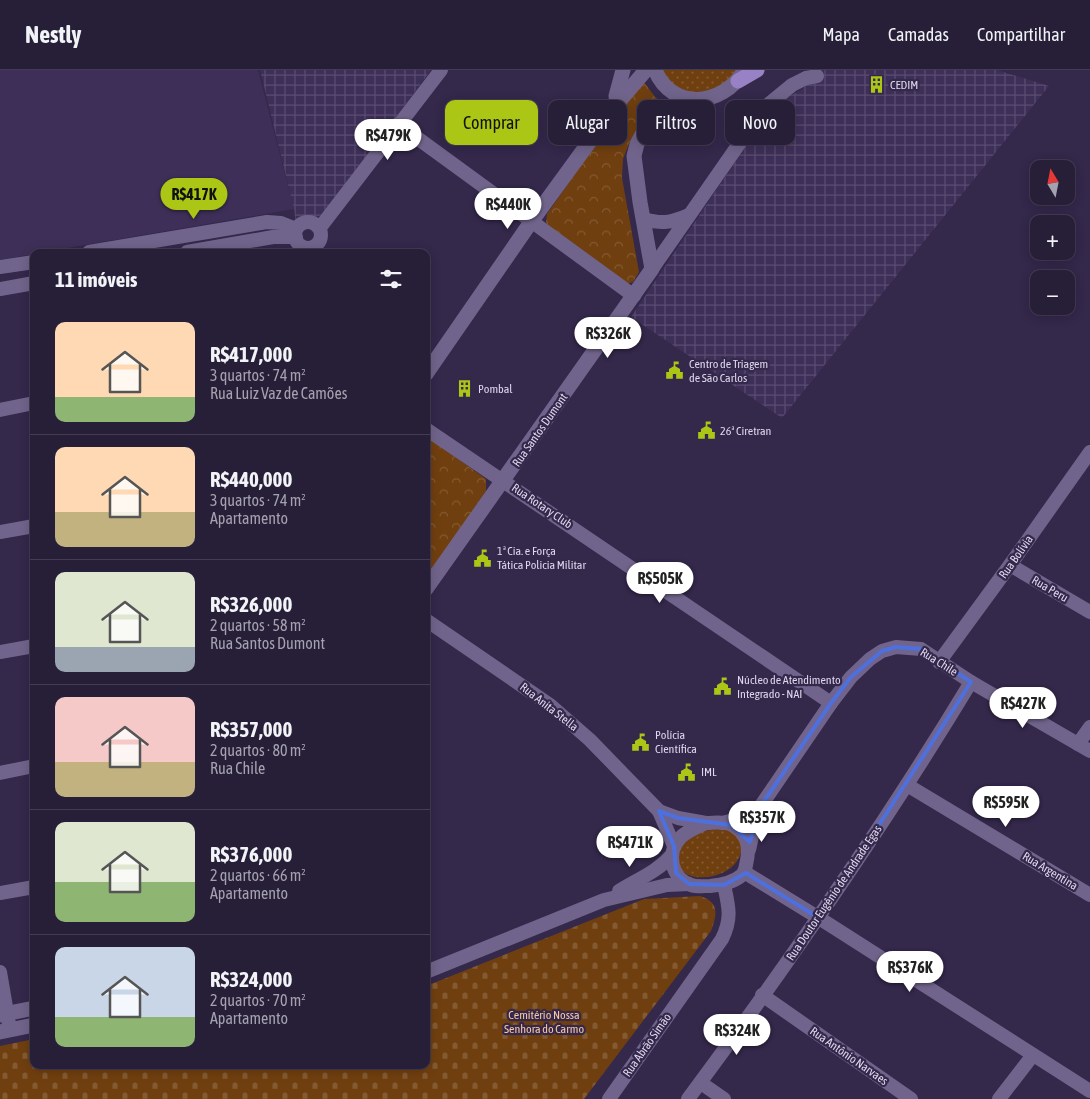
<!DOCTYPE html>
<html lang="pt">
<head>
<meta charset="utf-8">
<style>
	:root { --surface:#271e38; --page:#332b43; --text:#f1f3f6; --muted:#a4a2ae; --line:#433c53; --accent:#abc615 }
	body { margin:0; font-family:"Asap Condensed",sans-serif; background:var(--page); color:var(--text); height:100vh; display:flex; flex-direction:column; font-size:19px; white-space:nowrap }
	* { box-sizing:border-box; margin:0 }
	p { font-size:16px; color:var(--muted) }
	.icon { flex:none; width:28px; height:28px; fill:none; stroke:currentColor; stroke-width:2; stroke-linecap:round; stroke-linejoin:round }
	.map { position:relative; flex:1; overflow:hidden }
	.sheet { position:absolute; left:30px; top:179px; width:400px; height:820px; display:flex; flex-direction:column; background:var(--surface); border-radius:10px; box-shadow:0 2px 12px #0003,0 0 0 1px var(--line) }
	.sheet>* { flex:none }
	.banner { position:absolute; left:445px; top:30px; width:475px; height:45px; display:flex; gap:10px }
	.needle { width:32px; rotate:350deg }
	.controls { position:absolute; left:1030px; top:90px; display:grid; gap:10px }
	.controls a { display:grid; place-items:center; width:45px; height:45px; border-radius:10px; background:var(--surface); box-shadow:0 2px 12px #0003,0 0 0 1px var(--line); font-size:25px }
	.price { position:absolute; translate:-50% -42px; padding:0 11px; border-radius:18px; background:#fff; color:#222; font-size:16px; line-height:32px; filter:drop-shadow(0 1px 2px #0008) }
	.price::after { content:''; position:absolute; left:50%; top:30px; width:15px; height:11px; margin-left:-8px; background:inherit; clip-path:polygon(0 0,100% 0,50% 100%) }
	.price.current { background:var(--accent); color:#111 }
	ul { padding:0; list-style:none }
	li { display:flex; align-items:center; gap:15px; height:125px; padding:0 25px }
	li+li { border-top:1px solid var(--line) }
	li span { display:grid; place-items:center; flex:none; width:140px; height:100px; border-radius:10px; color:#555 }
	li>.icon { margin-inline-start:auto }
	span .icon { width:60px; height:60px; fill:#fffc; stroke-width:1 }
	li b { font-size:21px }
	h2 { display:flex; justify-content:space-between; align-items:center; height:60px; padding:0 25px; font-size:21px }
	.pill { padding:0 18px; border-radius:10px; background:var(--surface); box-shadow:0 2px 12px #0003,0 0 0 1px var(--line); font-size:18px; line-height:45px }
	.pill.current { background:var(--accent); color:#111 }
	header { display:flex; align-items:center; gap:30px; box-sizing:border-box; height:70px; padding:0 25px; background:var(--surface); border-bottom:1px solid var(--line) }
	header strong { font-size:24px }
	nav { display:flex; gap:28px; margin-inline-start:auto; font-size:18px }
	.map>svg:first-child { display:block }
</style>
</head>
<body>
<header>
<strong>Nestly</strong>
<nav><a>Mapa</a><a>Camadas</a><a>Compartilhar</a></nav>
</header>
<div class="map">
<svg width="1090" height="1029" viewBox="0 0 1090 1029">
	<defs>
		<pattern id="industrial-grid" width="8" height="8" patternUnits="userSpaceOnUse" patternTransform="scale(1.25)"><rect width="8" height="8" fill="#3e2f58"/><path d="M0 4h8M4 0v8" fill="none" stroke="#594c70"/></pattern>
		<pattern id="grass-dots" width="8" height="8" patternUnits="userSpaceOnUse" patternTransform="scale(1.25)"><rect width="8" height="8" fill="#703f0f"/><path d="M2 2h.1M6 6h.1" fill="none" stroke="#845a32" stroke-width="1.8" stroke-linecap="round"/></pattern>
		<pattern id="cemetery-stones" width="16" height="16" patternUnits="userSpaceOnUse" patternTransform="scale(1.25)"><rect width="16" height="16" fill="#703f0f"/><path d="M2 7V4a2 2 0 0 1 4 0v3zM10 15v-3a2 2 0 0 1 4 0v3z" fill="#845a32"/></pattern>
		<pattern id="park-crowns" width="20" height="18" patternUnits="userSpaceOnUse" patternTransform="scale(1.25)"><rect width="20" height="18" fill="#703f0f"/><path d="M2 6a3 3 0 1 1 6 0M12 15a3 3 0 1 1 6 0" fill="none" stroke="#845a32"/></pattern>
	</defs>
	<rect width="100%" height="100%" fill="#34284b"/>
	<path fill="#3e2f58" d="M0 0H258L294 139 44 182H34V184L0 190Z"/>
	<g fill="url(#industrial-grid)">
		<path d="M260 0H431L326 142 313 150 296 154 294 139Z"/>
		<path d="M812 0H997L1049 16 782 348 631 247 774 34 801 20 817 6Z"/>
	</g>
	<g fill="url(#grass-dots)">
		<path d="M661 0H739L721 19 692 23 679 19 668 10Z"/>
		<path d="M721 759C757 765 742 805 706 807 701 807 696 808 691 806 685 804 679 799 679 793 676 768 699 760 721 759Z"/>
	</g>
	<path fill="url(#cemetery-stones)" d="M700 826C720 832 717 845 711 861L584 1029H0V976L34 969V995H426V916L644 829Z"/>
	<g fill="url(#park-crowns)">
		<path d="M644 12 655 27 669 38 641 56 630 71 623 89 622 108 639 202 633 212 626 214 547 158 546 152 547 144 614 48Z"/>
		<path d="M426 366 486 409V421L426 509Z"/>
	</g>
	<g fill="none" stroke-linecap="round" stroke-linejoin="round">
		<g stroke="#71648c" stroke-width="14">
			<path d="M398 54 634 226"/>
			<path d="M643 149C662 154 671 153 689 145"/>
			<circle cx="308" cy="165" r="13"/>
			<path d="M317 156 322 155 441 0"/>
			<path d="M89 182 267 152 281 153 296 159"/>
			<path d="M187 182 273 167H296"/>
			<path d="M0 197 34 192"/>
			<path d="M652 199 764 38 792 15 806 8 817 6"/>
			<path d="M0 219 34 213"/>
			<path d="M0 340 34 333"/>
			<path d="M426 359 831 633"/>
			<path d="M0 462 34 456"/>
			<path d="M1010 495 1090 542"/>
			<path d="M426 550 550 635 590 670 659 741 678 748 706 753"/>
			<path d="M0 582 34 576"/>
			<path d="M939 592 1010 495 1090 382"/>
			<path d="M1078 674 1090 657"/>
			<path d="M0 703 34 696"/>
			<path d="M907 715 1090 825"/>
			<path d="M659 741 674 776"/>
			<path d="M706 753C715 753 724 751 732 755 749 764 750 779 746 795 745 799 745 802 742 805 733 813 721 815 710 816 704 816 697 817 691 815 671 808 666 783 680 768 686 761 697 757 706 753Z"/>
			<path d="M723 753 740 748 758 740"/>
			<path d="M749 780 758 740 831 633 851 607 870 589 882 581 896 577 921 579 971 612 1090 681"/>
			<path d="M744 802 819 848 1090 1021"/>
			<path d="M619 821C638 809 657 802 672 785"/>
			<path d="M0 823 34 817"/>
			<path d="M0 902 10 960"/>
			<path d="M426 902 604 830 667 815 689 814"/>
			<path d="M762 925 911 1029"/>
			<path d="M701 1013 724 1029"/>
			<path d="M609 1029 722 869C732 849 729 837 724 815"/>
			<path d="M688 1029C788 894 884 756 971 612"/>
			<path d="M999 1029 1033 985"/>
		</g>
		<g stroke="#71648c" stroke-width="15">
			<path d="M655 0C672 41 722 37 744 1"/>
			<path d="M617 33 616 26 623 0"/>
			<path d="M426 304 531 152 617 34 646 0"/>
			<path d="M426 519 652 199 640 132 634 86 637 74 644 61 653 53 692 29"/>
			<path d="M0 945 34 938"/>
			<path d="M0 962 34 955"/>
		</g>
		<path stroke="#9881c5" stroke-width="15" d="M738 11 757 0"/>
	</g>
	<path fill="none" stroke="#4d70de" stroke-width="4" stroke-linejoin="round" d="M896 577 921 579 971 612 819 848 746 803 724 815 689 814 676 803 674 776 659 741 678 748 731 755 750 772 758 740 831 633 851 607 882 581Z"/>
	<defs>
		<symbol id="building-bare" viewBox="-9 -9 18 18"><path d="M-4-6H4V6H1V3H-1V6H-4ZM-2.5-4.3h1.7v1.8h-1.7ZM.8-4.3h1.7v1.8H.8ZM-2.5-1h1.7V.8h-1.7ZM.8-1h1.7V.8H.8Z" fill="#abc615" stroke="#34284b" stroke-width="2.5" paint-order="stroke"/></symbol>
		<symbol id="civic-bare" viewBox="-9 -9 18 18"><path d="M-.6-6.5H3V-4.5H.6V-3L4-1V1h2V6H-6V1h2V-1L-.6-3ZM-1.2 2.5V6h2.4V2.5Z" fill="#abc615" stroke="#34284b" stroke-width="2.5" paint-order="stroke"/></symbol>
	</defs>
	<g fill-rule="evenodd">
		<use href="#building-bare" x="864" y="2" width="25" height="25"/>
		<use href="#civic-bare" x="662" y="288" width="25" height="25"/>
		<use href="#building-bare" x="452" y="306" width="25" height="25"/>
		<use href="#civic-bare" x="694" y="348" width="25" height="25"/>
		<use href="#civic-bare" x="470" y="476" width="25" height="25"/>
		<use href="#civic-bare" x="710" y="604" width="25" height="25"/>
		<use href="#civic-bare" x="628" y="660" width="25" height="25"/>
		<use href="#civic-bare" x="674" y="690" width="25" height="25"/>
	</g>
	<g text-anchor="middle" dominant-baseline="central" stroke-width="4.5" stroke-linejoin="round" paint-order="stroke">
		<g font-size="12" fill="#ded7ee" stroke="#34284b" text-anchor="start">
			<text x="890" y="15">CEDIM</text>
			<text x="689" y="294">Centro de Triagem<tspan x="689" dy="14">de São Carlos</tspan></text>
			<text x="478" y="319">Pombal</text>
			<text x="720" y="361">26ª Ciretran</text>
			<text x="497" y="481">1ª Cia. e Força<tspan x="497" dy="14">Tática Policia Militar</tspan></text>
			<text x="737" y="610">Núcleo de Atendimento<tspan x="737" dy="14">Integrado - NAI</tspan></text>
			<text x="655" y="665">Polícia<tspan x="655" dy="14">Científica</tspan></text>
			<text x="701" y="702">IML</text>
		</g>
		<g font-size="12" fill="#ded7ee" stroke="#34284b">
			<text transform="translate(540 360) rotate(-55)">Rua Santos Dumont</text>
			<text transform="translate(542 436) rotate(34)">Rua Rotary Club</text>
			<text transform="translate(1016 487) rotate(-55)">Rua Bolívia</text>
			<text transform="translate(1050 519) rotate(30)">Rua Peru</text>
			<text transform="translate(939 592) rotate(32)">Rua Chile</text>
			<text transform="translate(549 637) rotate(38)">Rua Anita Stella</text>
			<text transform="translate(1050 801) rotate(31)">Rua Argentina</text>
			<text transform="translate(834 823) rotate(-56)">Rua Doutor Eugênio de Andrade Egas</text>
			<text transform="translate(647 975) rotate(-55)">Rua Abrão Simão</text>
			<text transform="translate(849 986) rotate(35)">Rua Antônio Narvaes</text>
		</g>
		<g font-size="12" fill="#f8c7a0" stroke="#34284b">
			<text x="544" y="945">Cemitério Nossa<tspan x="544" dy="14">Senhora do Carmo</tspan></text>
		</g>
	</g>
</svg>
<div class="controls">
<a><svg class="needle" viewBox="-14 -14 28 28"><path d="M0-13l5 13h-10z" fill="#e53935"/><path d="M0 13l5-13h-10z" fill="#a4a2ae"/></svg></a>
<a>+</a>
<a>−</a>
</div>
<b class="price" style="left:388px;top:91px">R$479K</b>
<b class="price current" style="left:194px;top:150px">R$417K</b>
<b class="price" style="left:508px;top:160px">R$440K</b>
<b class="price" style="left:608px;top:289px">R$326K</b>
<b class="price" style="left:660px;top:534px">R$505K</b>
<b class="price" style="left:1023px;top:659px">R$427K</b>
<b class="price" style="left:1006px;top:758px">R$595K</b>
<b class="price" style="left:762px;top:773px">R$357K</b>
<b class="price" style="left:630px;top:798px">R$471K</b>
<b class="price" style="left:910px;top:923px">R$376K</b>
<b class="price" style="left:737px;top:986px">R$324K</b>
<div class="banner">
<a class="pill current">Comprar</a>
<a class="pill">Alugar</a>
<a class="pill">Filtros</a>
<a class="pill">Novo</a>
</div>
<section class="sheet">
<h2>11 imóveis<svg class="icon" aria-label="filters" viewBox="0 0 24 24"><path d="M4 7h16M4 17h16"/><circle cx="9" cy="7" r="2"/><circle cx="15" cy="17" r="2"/></svg></h2>
<ul>
<li><span style="background:linear-gradient(#ffd9b3 75%,#8fb573 0)"><svg class="icon" aria-label="home" viewBox="0 0 24 24"><path d="M3 11l9-7 9 7M6 9v11h12V9"/></svg></span><div><b>R$417,000</b><p>3 quartos · 74 m²</p><p>Rua Luiz Vaz de Camões</p></div></li>
<li><span style="background:linear-gradient(#ffd9b3 65%,#c2b280 0)"><svg class="icon" aria-label="home" viewBox="0 0 24 24"><path d="M3 11l9-7 9 7M6 9v11h12V9"/></svg></span><div><b>R$440,000</b><p>3 quartos · 74 m²</p><p>Apartamento</p></div></li>
<li><span style="background:linear-gradient(#dfe7d0 75%,#9aa5b1 0)"><svg class="icon" aria-label="home" viewBox="0 0 24 24"><path d="M3 11l9-7 9 7M6 9v11h12V9"/></svg></span><div><b>R$326,000</b><p>2 quartos · 58 m²</p><p>Rua Santos Dumont</p></div></li>
<li><span style="background:linear-gradient(#f6c9c9 65%,#c2b280 0)"><svg class="icon" aria-label="home" viewBox="0 0 24 24"><path d="M3 11l9-7 9 7M6 9v11h12V9"/></svg></span><div><b>R$357,000</b><p>2 quartos · 80 m²</p><p>Rua Chile</p></div></li>
<li><span style="background:linear-gradient(#dfe7d0 60%,#8fb573 0)"><svg class="icon" aria-label="home" viewBox="0 0 24 24"><path d="M3 11l9-7 9 7M6 9v11h12V9"/></svg></span><div><b>R$376,000</b><p>2 quartos · 66 m²</p><p>Apartamento</p></div></li>
<li><span style="background:linear-gradient(#c9d6e8 70%,#8fb573 0)"><svg class="icon" aria-label="home" viewBox="0 0 24 24"><path d="M3 11l9-7 9 7M6 9v11h12V9"/></svg></span><div><b>R$324,000</b><p>2 quartos · 70 m²</p><p>Apartamento</p></div></li>
</ul>
</section>
</div>
</body>
</html>
